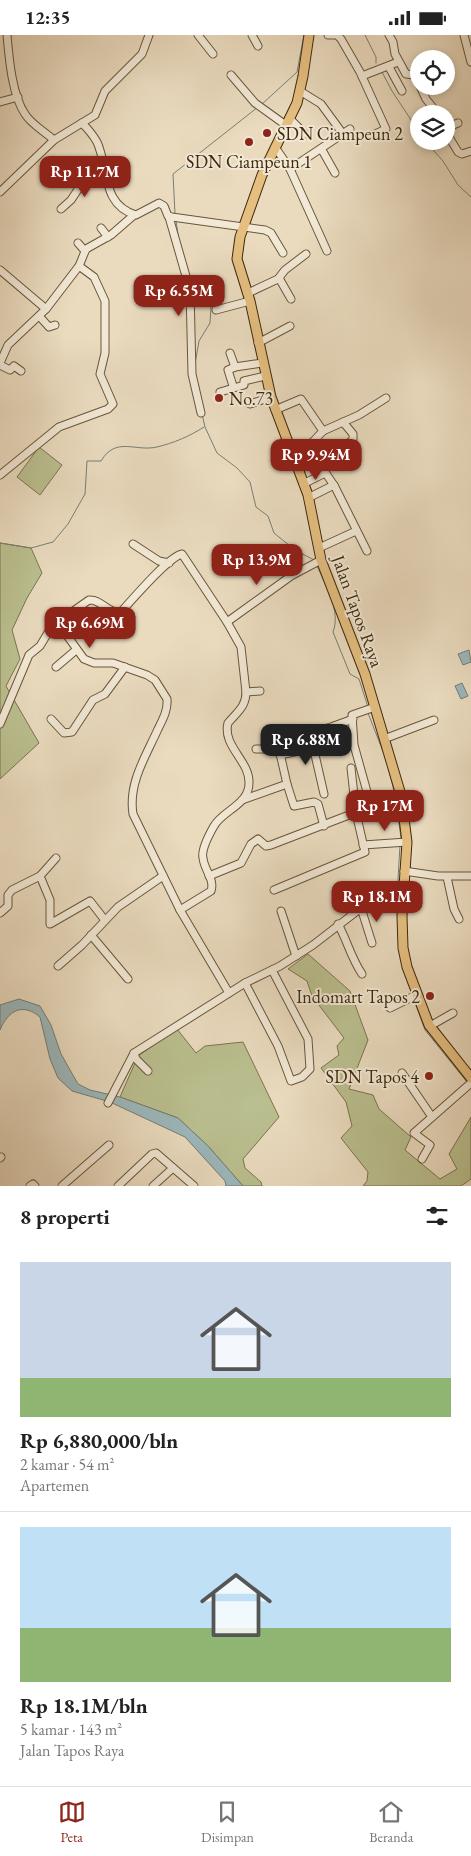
<!DOCTYPE html>
<html lang="id">
<head>
<meta charset="utf-8">
<style>
	:root { --surface:#fff; --page:#f6f6f6; --text:#222; --muted:#767676; --line:#e0e0e0; --accent:#8f2418 }
	body { margin:0; font-family:"EB Garamond",serif; background:var(--page); color:var(--text); height:100vh; display:flex; flex-direction:column; font-size:19px; white-space:nowrap }
	* { box-sizing:border-box; margin:0 }
	p { font-size:16px; color:var(--muted) }
	.icon { flex:none; width:28px; height:28px; fill:none; stroke:currentColor; stroke-width:2; stroke-linecap:round; stroke-linejoin:round }
	.map { position:relative; height:1151px; overflow:hidden }
	.sheet { display:flex; flex-direction:column; background:var(--surface); flex:1 }
	.sheet>* { flex:none }
	.buttons { position:absolute; left:410px; top:15px; display:grid; gap:10px }
	.buttons a { display:grid; place-items:center; width:45px; height:45px; border-radius:50%; background:var(--surface); box-shadow:0 2px 8px #0003; font-size:25px }
	.price { position:absolute; translate:-50% -42px; padding:0 11px; border-radius:10px; background:var(--accent); color:#fff; font-size:16px; line-height:32px; filter:drop-shadow(0 1px 2px #0008) }
	.price::after { content:''; position:absolute; left:50%; top:30px; width:15px; height:11px; margin-left:-8px; background:inherit; clip-path:polygon(0 0,100% 0,50% 100%) }
	.price.active { background:#222; color:#fff }
	ul { padding:0; list-style:none }
	li { display:grid; align-content:center; gap:10px; height:265px; padding:0 20px }
	li+li { border-top:1px solid var(--line) }
	li span { display:grid; place-items:center; height:155px; border-radius:0px; color:#555 }
	li>.icon { margin-inline-start:auto }
	span .icon { width:90px; height:90px; fill:#fffc; stroke-width:1 }
	li b { font-size:21px }
	h2 { display:flex; justify-content:space-between; align-items:center; height:60px; padding:0 20px; font-size:21px }
	.status { display:flex; justify-content:space-between; align-items:center; height:35px; padding:0 25px; background:var(--surface); direction:ltr }
	.status svg { height:14px; fill:currentColor }
	.menu { display:flex; justify-content:space-around; align-items:center; height:70px; border-top:1px solid var(--line); background:var(--surface); font-size:14px; color:var(--muted) }
	.menu a { display:grid; justify-items:center; gap:2px }
	.menu .active { color:var(--accent) }
	.map>svg:first-child { display:block }
</style>
</head>
<body>
<div class="status"><b>12:35</b><svg viewBox="0 0 49 12"><path d="M0 12V9h3v3zM5 12V6h3v6zM10 12V3h3v9zM15 12V0h3v12zM26 1h20v11H26zM47 4h2v5h-2z"/></svg></div>
<div class="map">
<svg width="471" height="1151" viewBox="0 0 471 1151">
	<rect width="100%" height="100%" fill="#eadbbf"/>
	<filter id="stains"><feTurbulence type="fractalNoise" baseFrequency=".004" numOctaves="4"/><feColorMatrix values="0 0 0 0 .2 0 0 0 0 .09 0 0 0 0 .02 0 0 0 .5 -.17"/></filter>
	<radialGradient id="worn" r=".72"><stop offset=".6" stop-color="#630" stop-opacity="0"/><stop offset="1" stop-color="#630" stop-opacity=".3"/></radialGradient>
	<g fill="#babf8f" stroke="#7c744e">
		<path d="M39 412 62 430 40 460 17 442Z"/>
		<path d="M0 508 31 513 42 538 27 563 12 595 20 624 6 651 39 708 0 744Z"/>
		<path d="M308 919 350 956 368 1005 349 1054 373 1060 379 1074 411 1102 405 1115 440 1144 457 1134 449 1119 471 1082V1144L461 1151H363L367 1146 368 1137 341 1103 352 1091 346 1067 321 1033 339 1020 337 1011 344 1003 312 961 307 946 288 934Z"/>
		<path d="M177 994 196 1018 205 1011 243 1007 279 1082 243 1124 245 1133 261 1147 262 1151H243L208 1111 178 1083 120 1062 138 1021Z"/>
	</g>
	<g fill="#9cb8bc" stroke="#767f76">
		<path d="M469 615 471 627 463 630 458 619Z"/>
		<path d="M462 648 468 661 461 664 455 651Z"/>
		<path d="M19 964 40 971 51 990 61 1019 78 1049 90 1055 120 1062 178 1083 208 1111 243 1151H226L225 1146 185 1102 110 1067 72 1056 58 1043 50 1024 40 982C22 967 8 976 0 995V970Z"/>
	</g>
	<g fill="none" stroke-linecap="round" stroke-linejoin="round">
		<g stroke="#767f76" stroke-width="1">
			<path d="M365 0 376 22V28"/>
			<path d="M382 37 392 56 419 97"/>
			<path d="M261 70 297 37 304 0"/>
			<path d="M425 106 443 126 458 150 471 162"/>
			<path d="M175 179 173 139 258 72"/>
			<path d="M176 186 179 206"/>
			<path d="M188 238 211 273 210 288 199 306 195 329"/>
			<path d="M202 379 205 392 217 418 237 433 250 447 256 472 268 481 274 498 295 515 314 525"/>
			<path d="M0 508 31 513 53 507 68 489 85 459 87 426H101C116 401 135 417 157 412 174 408 190 401 204 392"/>
			<path d="M317 531C326 551 341 576 333 597L350 639 359 644 368 672"/>
			<path d="M368 678 384 719"/>
			<path d="M388 732 395 760"/>
			<path d="M396 766 401 803"/>
			<path d="M397 861 400 810"/>
			<path d="M397 868 398 901"/>
			<path d="M408 947 412 959"/>
			<path d="M414 965 425 995 467 1047"/>
		</g>
		<defs>
			<g id="minor">
				<path d="M7 0C9 23 12 60 25 79 31 89 45 97 54 105"/>
				<path d="M198 0 213 19"/>
				<path d="M252 0 258 11"/>
				<path d="M328 0H337L341 4 360 37 386 94 373 100"/>
				<path d="M389 0 393 7 395 19 406 39 414 40 419 49"/>
				<path d="M464 0 471 27"/>
				<path d="M389 32 402 56"/>
				<path d="M231 40 255 68 287 91"/>
				<path d="M362 41 398 27"/>
				<path d="M420 51 426 64 438 79"/>
				<path d="M300 56 321 69 343 99"/>
				<path d="M0 67 18 62"/>
				<path d="M290 84 305 99"/>
				<path d="M82 88C88 94 93 100 97 107 109 133 101 170 136 180L159 168 164 171 168 181 172 182 265 195 271 198 283 218"/>
				<path d="M446 93 458 88"/>
				<path d="M446 97 458 117 462 119 471 116"/>
				<path d="M275 112 290 134 327 216"/>
				<path d="M322 115 335 138"/>
				<path d="M290 134 350 94"/>
				<path d="M0 157 54 105 95 80 105 56 142 19 149 0"/>
				<path d="M61 174 71 165 79 153 105 141"/>
				<path d="M169 182 190 255 192 339 201 378"/>
				<path d="M101 193 108 202"/>
				<path d="M78 208 85 216"/>
				<path d="M0 235 46 274"/>
				<path d="M279 243 291 264"/>
				<path d="M248 258 278 244 285 235 306 219"/>
				<path d="M216 275 250 266"/>
				<path d="M40 282 49 292 55 290"/>
				<path d="M258 308 290 291"/>
				<path d="M230 318 235 332 262 328"/>
				<path d="M0 328 8 310 46 274 79 231 86 214 111 200 134 180"/>
				<path d="M0 330 10 335 14 331 21 336"/>
				<path d="M233 351 228 335 235 332"/>
				<path d="M220 357 244 350V346L265 341"/>
				<path d="M245 366 250 369 271 362"/>
				<path d="M275 375 301 364 323 396"/>
				<path d="M343 387 353 399V405L319 428 335 452 367 516"/>
				<path d="M292 420 307 413 323 396 359 380 386 363"/>
				<path d="M0 440 59 392 108 374 113 369 100 339 105 318V266L94 242 79 231"/>
				<path d="M303 449 325 438"/>
				<path d="M308 463 334 450"/>
				<path d="M133 509 159 526 169 528"/>
				<path d="M319 513 356 496"/>
				<path d="M58 588 84 624 94 628H113L147 640 155 645 167 664C168 675 163 684 158 694 146 721 128 748 133 779L180 875 229 958"/>
				<path d="M56 632 76 615"/>
				<path d="M246 657 260 656"/>
				<path d="M51 684 64 698 72 697 93 665 105 659 125 632"/>
				<path d="M0 689 29 620 40 611 52 591 89 565C101 564 108 578 120 578 132 565 168 522 182 519L227 587 291 541 321 525"/>
				<path d="M310 698 324 759"/>
				<path d="M384 704 434 685"/>
				<path d="M279 714V706L331 692 353 684"/>
				<path d="M280 720 299 716"/>
				<path d="M287 749 294 771 314 767 318 769 324 791"/>
				<path d="M242 765 287 749 279 714H256"/>
				<path d="M371 771 354 710 352 680 375 672"/>
				<path d="M363 810 407 807"/>
				<path d="M56 823 40 841 50 865V889L90 866 104 884"/>
				<path d="M404 836 438 841H471"/>
				<path d="M209 841 241 828 251 809 258 804 266 811 271 810 401 760"/>
				<path d="M447 842 454 874 459 884"/>
				<path d="M274 855 365 817 356 778 351 733"/>
				<path d="M361 873 372 908"/>
				<path d="M180 875 211 856C215 844 204 835 203 823 201 815 210 798 214 791 223 775 249 770 249 748 250 726 222 711 228 688 237 677 246 672 246 657L241 612 227 587"/>
				<path d="M281 876 296 921"/>
				<path d="M0 878 8 871V860L12 855 40 841"/>
				<path d="M338 889C347 905 351 923 362 939"/>
				<path d="M91 900 128 944"/>
				<path d="M58 931 82 910 118 872 163 841"/>
				<path d="M245 948 278 1011 291 1046 302 1042 310 1034 308 1004 272 935"/>
				<path d="M390 973 416 960"/>
				<path d="M430 991 453 978"/>
				<path d="M134 1018 136 1024 148 1036"/>
				<path d="M402 1038 432 1082"/>
				<path d="M108 1068 134 1018 245 948 280 931 313 910 361 873 384 866 402 864"/>
				<path d="M0 1123 1 1122"/>
				<path d="M422 1124 430 1110 414 1098 471 1048"/>
				<path d="M30 1151 33 1149 35 1151"/>
				<path d="M62 1151 109 1110"/>
				<path d="M118 1151 152 1119 156 1118 194 1151"/>
				<path d="M153 1151 173 1133"/>
			</g>
			<path id="major" d="M309 0 303 41 297 68 262 140 240 202 237 224 250 266 271 362 308 460 321 525 365 639 401 760 407 807 402 881 403 913 407 932 429 990 471 1043"/>
		</defs>
		<use href="#minor" stroke="#69563a" stroke-width="9"/>
		<use href="#major" stroke="#3e290d" stroke-width="11"/>
		<use href="#minor" stroke="#f1e8d5" stroke-width="7"/>
		<use href="#major" stroke="#e5be80" stroke-width="9"/>
	</g>
	<g fill="#8f2418" stroke="#f1e8d5" stroke-width="2">
		<circle cx="267" cy="98" r="5"/>
		<circle cx="249" cy="107" r="5"/>
		<circle cx="219" cy="363" r="5"/>
		<circle cx="430" cy="961" r="5"/>
		<circle cx="429" cy="1041" r="5"/>
	</g>
	<g text-anchor="middle" dominant-baseline="central" stroke-width="4" stroke-linejoin="round" paint-order="stroke">
		<g font-size="18" fill="#3e290d" stroke="#f1e8d5" text-anchor="start">
			<text x="277" y="98">SDN Ciampeun 2</text>
			<text x="249" y="126" text-anchor="middle">SDN Ciampeun 1</text>
			<text x="229" y="363">No.73</text>
			<text x="420" y="961" text-anchor="end">Indomart Tapos 2</text>
			<text x="419" y="1041" text-anchor="end">SDN Tapos 4</text>
		</g>
		<g font-size="18" fill="#3e290d" stroke="#f1e8d5">
			<text transform="translate(358 576) rotate(70)">Jalan Tapos Raya</text>
		</g>
	</g>
	<rect width="100%" height="100%" filter="url(#stains)"/>
	<rect width="100%" height="100%" fill="url(#worn)"/>
</svg>
<div class="buttons">
<a><svg class="icon" aria-label="locate" viewBox="0 0 24 24"><circle cx="12" cy="12" r="6"/><path d="M12 2v4M12 18v4M2 12h4M18 12h4"/></svg></a>
<a><svg class="icon" aria-label="layers" viewBox="0 0 24 24"><path d="M12 4l9 5-9 5-9-5zM3 14l9 5 9-5"/></svg></a>
</div>
<b class="price" style="left:85px;top:163px">Rp 11.7M</b>
<b class="price" style="left:179px;top:282px">Rp 6.55M</b>
<b class="price" style="left:316px;top:446px">Rp 9.94M</b>
<b class="price" style="left:257px;top:551px">Rp 13.9M</b>
<b class="price" style="left:90px;top:614px">Rp 6.69M</b>
<b class="price active" style="left:306px;top:731px">Rp 6.88M</b>
<b class="price" style="left:385px;top:797px">Rp 17M</b>
<b class="price" style="left:377px;top:888px">Rp 18.1M</b>
</div>
<section class="sheet">
<h2>8 properti<svg class="icon" aria-label="filters" viewBox="0 0 24 24"><path d="M4 7h16M4 17h16"/><circle cx="9" cy="7" r="2"/><circle cx="15" cy="17" r="2"/></svg></h2>
<ul>
<li><span style="background:linear-gradient(#c9d6e8 75%,#8fb573 0)"><svg class="icon" aria-label="home" viewBox="0 0 24 24"><path d="M3 11l9-7 9 7M6 9v11h12V9"/></svg></span><div><b>Rp 6,880,000/bln</b><p>2 kamar · 54 m²</p><p>Apartemen</p></div></li>
<li><span style="background:linear-gradient(#bfe0f5 65%,#8fb573 0)"><svg class="icon" aria-label="home" viewBox="0 0 24 24"><path d="M3 11l9-7 9 7M6 9v11h12V9"/></svg></span><div><b>Rp 18.1M/bln</b><p>5 kamar · 143 m²</p><p>Jalan Tapos Raya</p></div></li>
</ul>
</section>
<nav class="menu">
<a class="active"><svg class="icon" aria-label="map" viewBox="0 0 24 24"><path d="M3 6l6-2 6 2 6-2v14l-6 2-6-2-6 2zM9 4v14M15 6v14"/></svg>Peta</a>
<a><svg class="icon" aria-label="saved" viewBox="0 0 24 24"><path d="M7 4h10v16l-5-4-5 4z"/></svg>Disimpan</a>
<a><svg class="icon" aria-label="home" viewBox="0 0 24 24"><path d="M3 11l9-7 9 7M6 9v11h12V9"/></svg>Beranda</a>
</nav>
</body>
</html>
